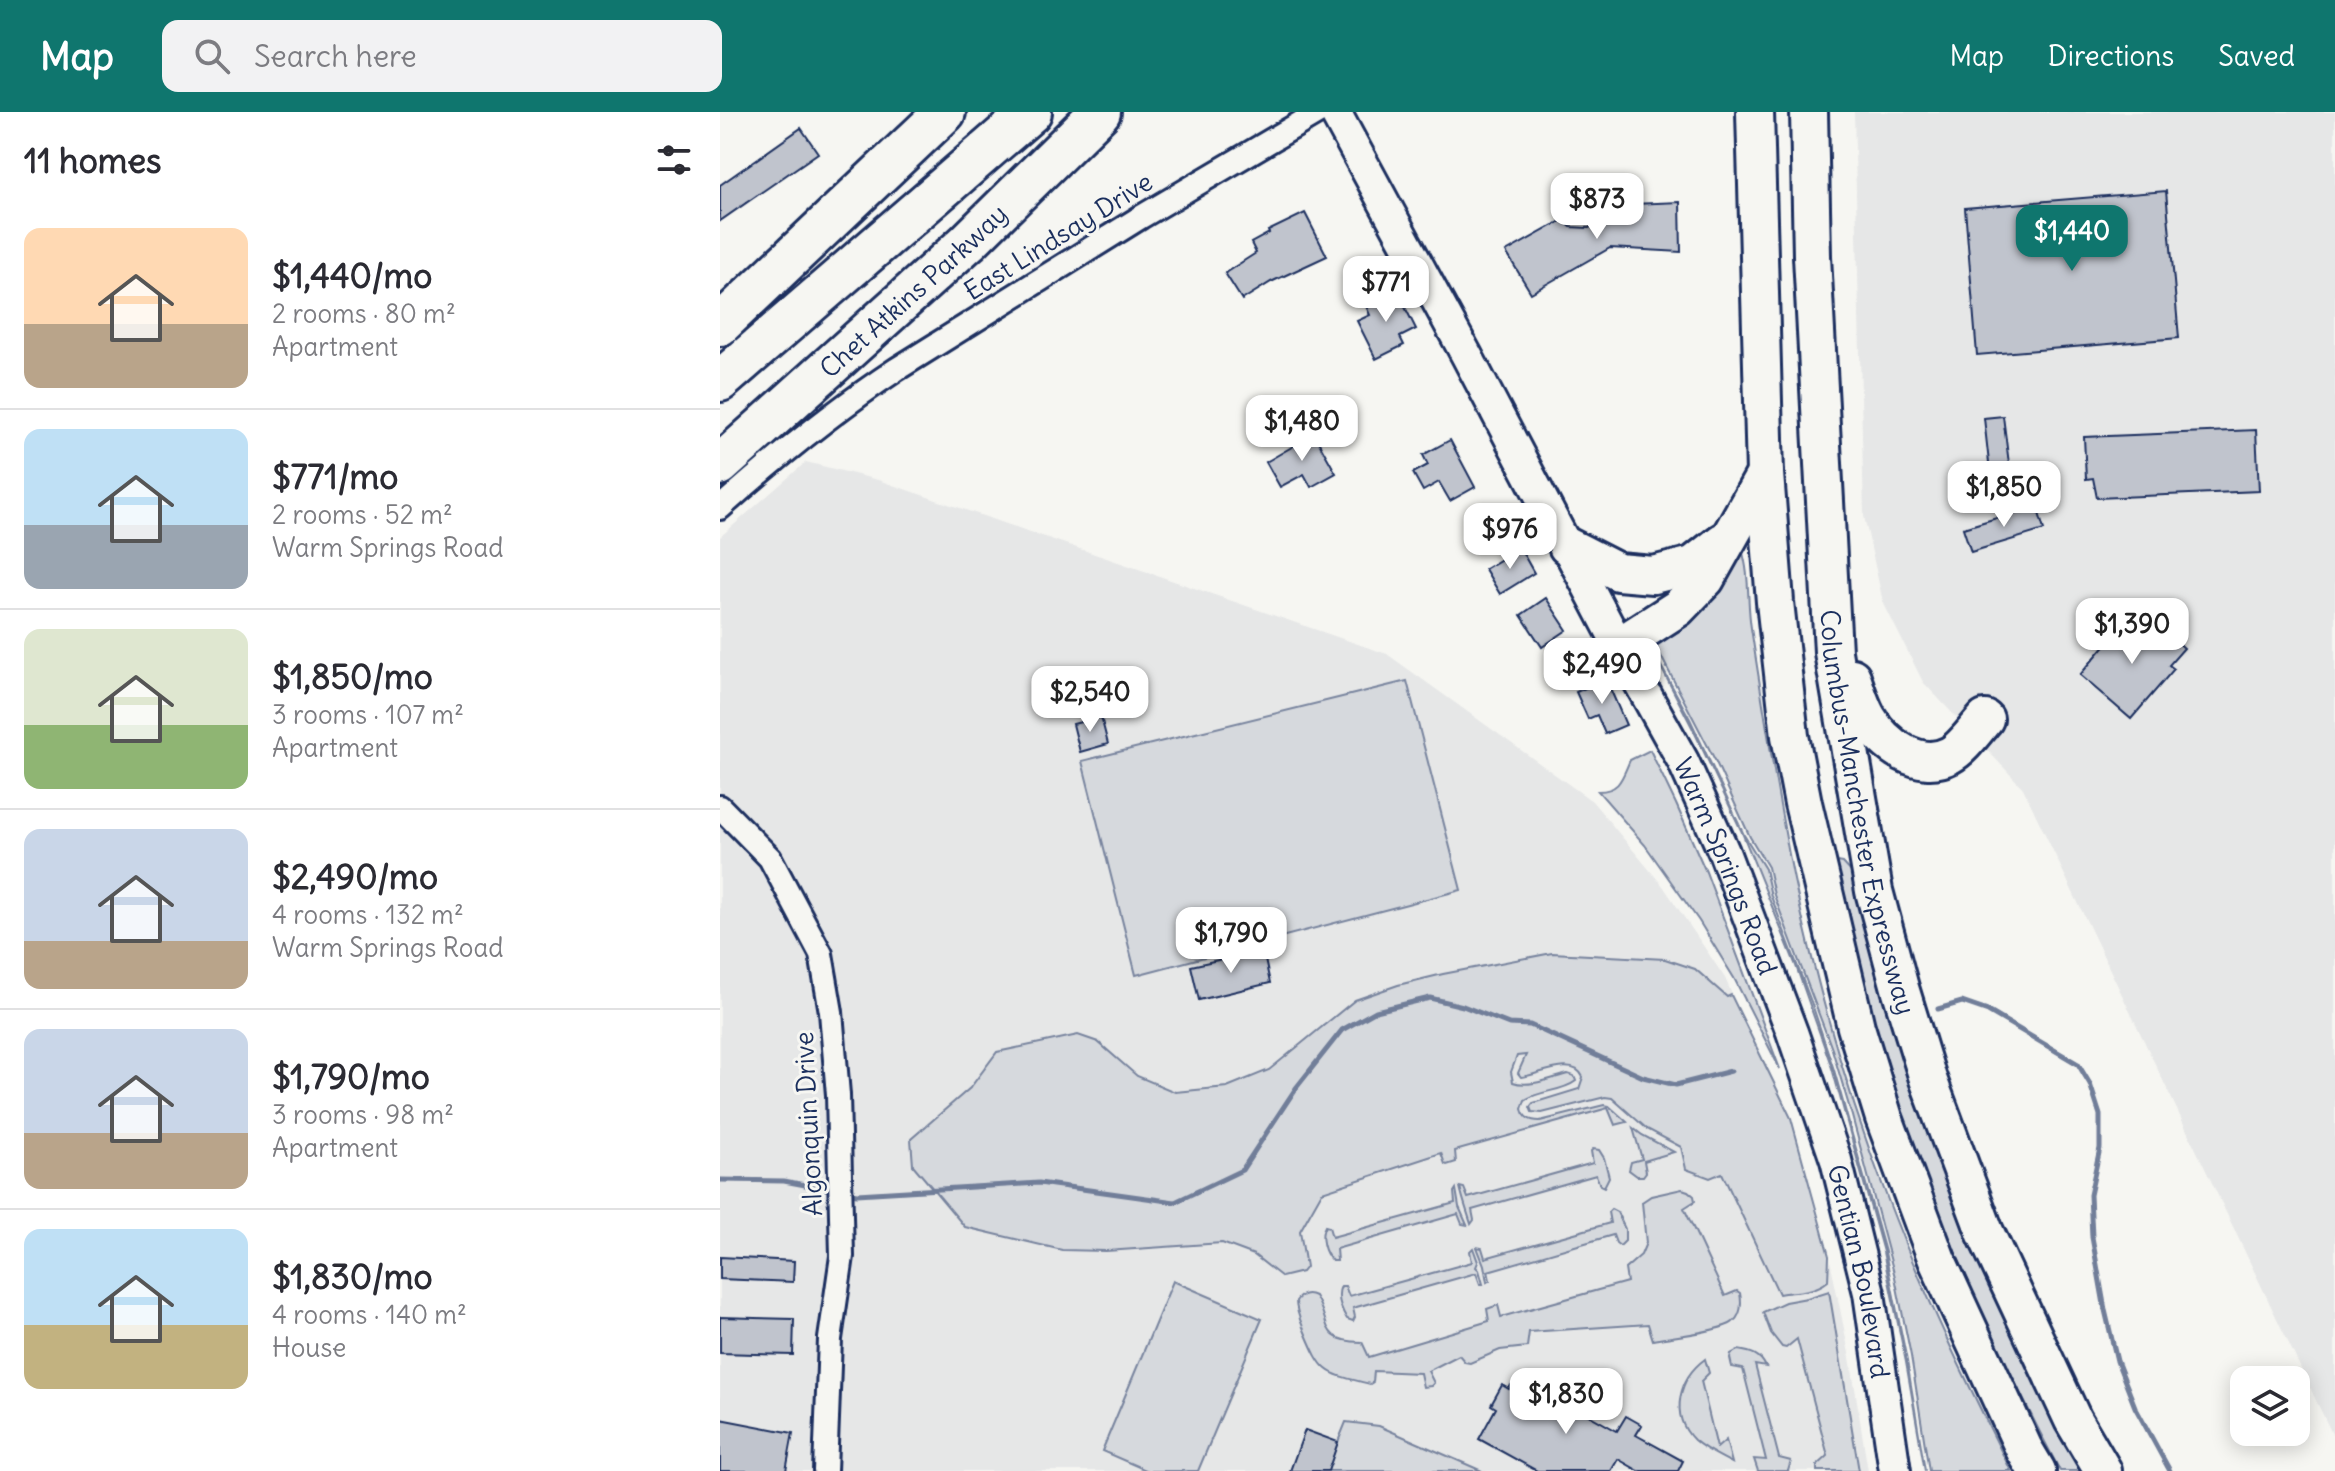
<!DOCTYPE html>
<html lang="en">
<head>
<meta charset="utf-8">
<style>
	:root { --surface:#fff; --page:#f2f2f3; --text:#2b2b33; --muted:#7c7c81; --line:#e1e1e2; --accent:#0f766e }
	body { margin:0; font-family:Delius,sans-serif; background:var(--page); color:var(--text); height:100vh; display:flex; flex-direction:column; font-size:30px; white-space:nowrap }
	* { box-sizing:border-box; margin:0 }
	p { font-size:26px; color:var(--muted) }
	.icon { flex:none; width:44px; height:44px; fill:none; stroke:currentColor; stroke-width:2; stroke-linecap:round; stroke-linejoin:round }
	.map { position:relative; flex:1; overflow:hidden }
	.sheet { display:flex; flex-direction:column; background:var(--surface); width:720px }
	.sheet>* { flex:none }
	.buttons { position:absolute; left:1510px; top:1254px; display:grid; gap:16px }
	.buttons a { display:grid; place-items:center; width:80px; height:80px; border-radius:16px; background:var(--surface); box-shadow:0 4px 20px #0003; font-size:40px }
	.price { position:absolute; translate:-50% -68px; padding:0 18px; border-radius:16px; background:#fff; color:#222; font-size:26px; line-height:52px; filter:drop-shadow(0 2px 4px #0008) }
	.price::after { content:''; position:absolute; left:50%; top:48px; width:24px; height:18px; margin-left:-12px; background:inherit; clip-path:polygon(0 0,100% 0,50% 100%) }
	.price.selected { background:var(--accent); color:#fff }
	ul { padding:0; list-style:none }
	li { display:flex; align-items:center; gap:24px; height:200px; padding:0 24px }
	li+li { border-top:2px solid var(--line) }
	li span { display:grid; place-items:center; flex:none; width:224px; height:160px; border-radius:16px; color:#555 }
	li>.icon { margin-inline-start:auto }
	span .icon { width:96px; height:96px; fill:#fffc; stroke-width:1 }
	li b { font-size:34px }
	h2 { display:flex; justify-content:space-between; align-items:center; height:96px; padding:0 24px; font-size:34px }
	header { display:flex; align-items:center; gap:48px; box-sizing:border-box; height:112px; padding:0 40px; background:var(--accent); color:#fff }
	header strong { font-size:38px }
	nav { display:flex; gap:44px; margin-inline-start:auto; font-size:28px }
	.search { width:560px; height:72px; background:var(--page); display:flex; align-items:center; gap:20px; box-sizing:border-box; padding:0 28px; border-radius:16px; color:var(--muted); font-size:30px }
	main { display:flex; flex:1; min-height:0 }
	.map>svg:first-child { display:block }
</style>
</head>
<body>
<header>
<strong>Map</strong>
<div class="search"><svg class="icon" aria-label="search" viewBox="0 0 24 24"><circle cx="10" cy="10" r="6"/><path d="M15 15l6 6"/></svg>Search here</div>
<nav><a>Map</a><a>Directions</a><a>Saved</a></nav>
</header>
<main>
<section class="sheet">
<h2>11 homes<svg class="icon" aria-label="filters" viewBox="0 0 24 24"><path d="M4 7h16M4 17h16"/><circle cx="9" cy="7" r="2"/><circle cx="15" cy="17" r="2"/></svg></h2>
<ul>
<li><span style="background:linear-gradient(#ffd9b3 60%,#b9a48a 0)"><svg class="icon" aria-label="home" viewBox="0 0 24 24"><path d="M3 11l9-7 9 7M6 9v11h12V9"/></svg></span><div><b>$1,440/mo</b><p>2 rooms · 80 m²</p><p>Apartment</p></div></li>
<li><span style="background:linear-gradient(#bfe0f5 60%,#9aa5b1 0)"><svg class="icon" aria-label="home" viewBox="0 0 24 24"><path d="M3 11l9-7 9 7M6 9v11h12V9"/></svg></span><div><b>$771/mo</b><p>2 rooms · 52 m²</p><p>Warm Springs Road</p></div></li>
<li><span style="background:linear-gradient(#dfe7d0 60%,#8fb573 0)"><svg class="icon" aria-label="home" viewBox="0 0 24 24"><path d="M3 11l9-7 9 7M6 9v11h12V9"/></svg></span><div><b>$1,850/mo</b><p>3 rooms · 107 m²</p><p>Apartment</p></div></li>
<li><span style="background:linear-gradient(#c9d6e8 70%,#b9a48a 0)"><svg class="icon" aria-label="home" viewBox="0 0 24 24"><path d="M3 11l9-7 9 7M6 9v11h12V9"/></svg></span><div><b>$2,490/mo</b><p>4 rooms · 132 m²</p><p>Warm Springs Road</p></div></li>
<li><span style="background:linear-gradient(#c9d6e8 65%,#b9a48a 0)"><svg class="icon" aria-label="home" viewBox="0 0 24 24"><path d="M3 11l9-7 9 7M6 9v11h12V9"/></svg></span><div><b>$1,790/mo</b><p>3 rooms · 98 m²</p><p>Apartment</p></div></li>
<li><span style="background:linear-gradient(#bfe0f5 60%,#c2b280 0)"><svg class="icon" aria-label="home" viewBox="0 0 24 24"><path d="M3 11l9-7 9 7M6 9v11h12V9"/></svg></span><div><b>$1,830/mo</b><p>4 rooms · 140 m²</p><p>House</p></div></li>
</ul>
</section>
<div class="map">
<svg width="1615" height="1359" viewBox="0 0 1615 1359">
	<rect width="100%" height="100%" fill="#f6f6f2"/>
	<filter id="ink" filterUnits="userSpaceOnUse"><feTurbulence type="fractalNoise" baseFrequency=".0125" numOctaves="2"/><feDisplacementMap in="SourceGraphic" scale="16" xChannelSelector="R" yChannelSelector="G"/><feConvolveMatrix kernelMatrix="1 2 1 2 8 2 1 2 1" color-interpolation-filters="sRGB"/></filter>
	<g filter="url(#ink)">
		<g fill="#e6e7e7">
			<path d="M1134 0H1615V1328L1303 676 1203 570 1163 490 1144 404Z"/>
			<path d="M86 350 158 368 667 542 872 689 943 774 1005 866 1062 1000 1109 1143 1131 1251 1148 1359H0V425Z"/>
		</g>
		<g fill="#d6d9dd" stroke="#78849e" stroke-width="2">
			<path d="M1022 438C1030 462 1027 491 1031 516 1044 600 1057 684 1074 768 1097 876 1128 984 1168 1088 1203 1181 1247 1270 1291 1359H1209L1191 1244 1175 1165 1132 1004 1112 937 1054 783 1048 755 1030 725 995 648 931 525Z"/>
			<path d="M930 534 970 607 1024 723 1045 757 1051 784 1093 895 1114 958 1165 1140 1187 1249 1205 1359 1186 1250 1163 1140 1112 956 1076 854 1021 718 972 615Z"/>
			<path d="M687 569 741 778 416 863 362 649Z"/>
			<path d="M930 638 956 692 986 760 1060 957 1014 866 979 809 925 733 878 679C900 679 902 666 910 648Z"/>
			<path d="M1117 750 1123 751 1133 762C1155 853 1179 943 1212 1031 1254 1144 1304 1252 1360 1359H1340L1339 1357C1263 1212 1196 1062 1151 904 1137 854 1125 802 1112 751Z"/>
			<path d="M832 841 945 847 975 857 1007 885 1011 883 1071 1006 1109 1144 1108 1169C1093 1181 1076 1179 1059 1182L1002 1061 990 1066 966 1057 961 1035 927 1017 892 986 885 985 822 1001 812 1000 810 995 813 991 859 977 863 965C854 944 819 963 801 965L798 961 806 943 797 944 791 960 793 970C809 976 832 966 848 962L854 964 856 969C842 980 820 978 805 988L802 997C804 1006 810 1009 820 1009L884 993 889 994 907 1010 895 1013 888 996 735 1039 736 1050 727 1053 725 1052 721 1041 602 1080 580 1119 586 1155 582 1160 562 1165 534 1143 502 1131 386 1139 342 1138 245 1115 193 1053 191 1027 250 976 277 940 358 923 378 930 417 964 455 980 507 975 549 958 635 888 678 873 723 862Z"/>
			<path d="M913 1016 922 1023 954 1040 924 1049 926 1060 923 1064H917L909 1058 911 1050 922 1047Z"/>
			<path d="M873 1037 879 1038 884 1046 889 1065 884 1075 880 1073 876 1063 752 1098 754 1108 751 1112C747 1099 743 1088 740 1075L744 1076 748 1086 873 1051 871 1039Z"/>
			<path d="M736 1077 739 1095 747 1113 742 1112 738 1102 616 1137 617 1149H612C604 1141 599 1124 605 1114L609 1115 612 1125 735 1091 734 1080Z"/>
			<path d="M962 1077 968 1079 974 1084 975 1089 964 1096 1005 1184 1017 1179 1020 1181C1022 1192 1022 1203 1013 1210 1003 1219 949 1225 933 1228L928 1212 809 1220 807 1235 780 1238 750 1251 745 1250 739 1243 708 1259 714 1271 711 1274 703 1275 700 1261 654 1259 653 1270 650 1272C605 1261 603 1263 585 1220 581 1210 576 1200 576 1189 581 1182 587 1180 595 1184 612 1211 598 1229 642 1230L649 1245 769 1209 767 1197 778 1193 781 1205 907 1170 905 1157 921 1143 926 1131 922 1090 931 1084Z"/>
			<path d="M891 1097 897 1100 905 1117V1129L900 1134 896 1131 893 1123 768 1159 770 1168 767 1170 764 1153 757 1135 762 1136 765 1146 890 1111 888 1100Z"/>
			<path d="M753 1136 758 1150 756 1155 759 1158 763 1172H760L756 1161 633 1196 635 1205 633 1209 627 1207C621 1197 616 1184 621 1174H625L629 1184 752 1150 750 1139Z"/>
			<path d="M453 1169 542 1207 478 1359H428L382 1339Z"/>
			<path d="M1109 1179 1139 1359H1097V1354L1108 1344 1077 1227 1066 1236 1062 1235 1051 1221 1043 1200 1065 1190 1087 1186Z"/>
			<path d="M1018 1238C1031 1240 1040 1242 1046 1255L1035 1253 1059 1346 1071 1349 1068 1359H1038L1034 1347 1046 1348 1023 1257 1012 1255 1010 1246 1011 1242Z"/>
			<path d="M985 1247 989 1261 981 1269 997 1336 1006 1328 1012 1351C999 1344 985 1338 974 1328 949 1303 959 1266 985 1247Z"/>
			<path d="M626 1310 659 1314 762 1359H606Z"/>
		</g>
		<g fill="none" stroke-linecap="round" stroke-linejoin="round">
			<g stroke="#717e99" stroke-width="5">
				<path d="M1218 897 1242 890 1268 899 1358 952 1370 972 1380 1003V1036L1370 1083 1372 1125 1385 1198 1397 1249 1415 1295 1450 1359"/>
				<path d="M0 1068 64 1069 112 1078"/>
				<path d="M126 1080 137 1082 319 1071 455 1090 522 1058 576 976 622 918 656 899 710 886 743 894 789 912 810 913 923 965 956 973 1011 959"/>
			</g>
		</g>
		<g fill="#c0c4cd" stroke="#1b2f5e" stroke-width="2">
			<path d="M81 16 98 41 0 109V73Z"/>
			<path d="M1446 79 1459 226 1257 243 1245 96Z"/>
			<path d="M960 90 961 140 890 136 811 181 786 140 843 108 851 115 869 116 881 107 888 93Z"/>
			<path d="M585 101 607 144 551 170 522 188 505 161 536 141 531 131 549 121 548 119Z"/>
			<path d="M676 177 696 217 680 225 684 233 656 247 637 209 650 203 645 192Z"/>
			<path d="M1283 304 1292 376 1272 378 1264 306Z"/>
			<path d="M1536 318 1539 379 1377 386 1373 366 1366 367 1364 325Z"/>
			<path d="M594 322 616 361 591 375 584 362 560 375 546 350Z"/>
			<path d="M730 328 755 375 730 389 719 370 703 379 693 361 708 353 703 343Z"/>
			<path d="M1317 394 1324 418 1251 440 1243 416Z"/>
			<path d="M800 436 814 461 780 482 765 457Z"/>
			<path d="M826 486 847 518 822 535 801 503Z"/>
			<path d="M1409 505 1433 526 1442 516 1464 536 1449 553 1454 557 1411 607 1360 563Z"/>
			<path d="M886 567 906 613 885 622 877 603 868 607 856 580Z"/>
			<path d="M381 605 388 632 360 640 353 612Z"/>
			<path d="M543 838 550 871 479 888 471 854Z"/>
			<path d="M0 1145 74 1149 73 1170 0 1167Z"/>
			<path d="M0 1205 74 1207 73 1243 0 1241Z"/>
			<path d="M810 1270 897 1319 906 1304 922 1313 916 1323 963 1349 958 1359H919L898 1347 891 1359H817L759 1327 776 1296 771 1293 782 1273 789 1277 791 1273 804 1280Z"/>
			<path d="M0 1307 73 1321 66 1359H0Z"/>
			<path d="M585 1318 618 1330 608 1359H570Z"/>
		</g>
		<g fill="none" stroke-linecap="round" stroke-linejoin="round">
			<defs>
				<g id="minor">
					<path d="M0 396C56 346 115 298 177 257L421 105 599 0"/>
					<path d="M0 695 50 746 101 842 111 900 118 983 122 1144 110 1227 105 1359"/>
				</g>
				<g id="secondary">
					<path id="s1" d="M615 0 746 242 899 534 963 649 1004 740 1072 920 1116 1048 1149 1181 1175 1359"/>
				</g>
				<g id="trunk">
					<path d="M1035 0 1045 362 1055 490 1070 624 1083 691 1136 915 1164 1006 1217 1148 1304 1337 1317 1359"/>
					<path id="s2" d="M1089 0 1092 144 1113 540 1154 779 1180 876 1208 967 1265 1120 1353 1308 1383 1359"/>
					<path d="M847 434 898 460 933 463 973 453 1002 430"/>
					<path d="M899 534 958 496 986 467 1045 362"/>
					<path d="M1132 565C1136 578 1141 594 1148 606 1164 633 1199 659 1230 643 1243 636 1255 618 1265 607"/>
				</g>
				<g id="motorway">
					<path d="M0 213 225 0"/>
					<path d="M0 269 311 0"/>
					<path id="s3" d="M0 353 248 130 380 0"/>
				</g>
			</defs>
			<use href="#minor" stroke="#1b2f5e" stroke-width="28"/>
			<use href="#secondary" stroke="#1b2f5e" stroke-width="36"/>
			<use href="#trunk" stroke="#1b2f5e" stroke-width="42"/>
			<use href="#motorway" stroke="#1b2f5e" stroke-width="46"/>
			<use href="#minor" stroke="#f6f6f2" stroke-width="22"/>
			<use href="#secondary" stroke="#f6f6f2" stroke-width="30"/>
			<use href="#trunk" stroke="#f6f6f2" stroke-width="36"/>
			<use href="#motorway" stroke="#f6f6f2" stroke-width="40"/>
		</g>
	</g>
	<g text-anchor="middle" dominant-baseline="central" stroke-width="6" stroke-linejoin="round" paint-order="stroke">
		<g font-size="26" fill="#1b2f5e" stroke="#f6f6f2">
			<text transform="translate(338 124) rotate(-32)">East Lindsay Drive</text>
			<text stroke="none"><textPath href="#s3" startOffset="260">Chet Atkins Parkway</textPath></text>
			<text stroke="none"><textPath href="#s2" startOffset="704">Columbus-Manchester Expressway</textPath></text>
			<text stroke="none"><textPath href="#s1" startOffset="850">Warm Springs Road</textPath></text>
			<text transform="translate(88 1012) rotate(-93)">Algonquin Drive</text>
			<text stroke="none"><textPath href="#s1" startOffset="1278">Gentian Boulevard</textPath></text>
		</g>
	</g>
</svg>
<div class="buttons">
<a><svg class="icon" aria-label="layers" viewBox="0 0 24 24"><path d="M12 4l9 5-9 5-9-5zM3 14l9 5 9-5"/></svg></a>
</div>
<b class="price" style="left:877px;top:129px">$873</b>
<b class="price selected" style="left:1352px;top:161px">$1,440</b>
<b class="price" style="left:666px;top:212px">$771</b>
<b class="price" style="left:582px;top:351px">$1,480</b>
<b class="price" style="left:1284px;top:417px">$1,850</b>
<b class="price" style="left:790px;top:459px">$976</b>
<b class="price" style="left:1412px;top:554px">$1,390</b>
<b class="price" style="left:882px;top:594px">$2,490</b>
<b class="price" style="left:370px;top:622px">$2,540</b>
<b class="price" style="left:511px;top:863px">$1,790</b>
<b class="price" style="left:846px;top:1324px">$1,830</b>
</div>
</main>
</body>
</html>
